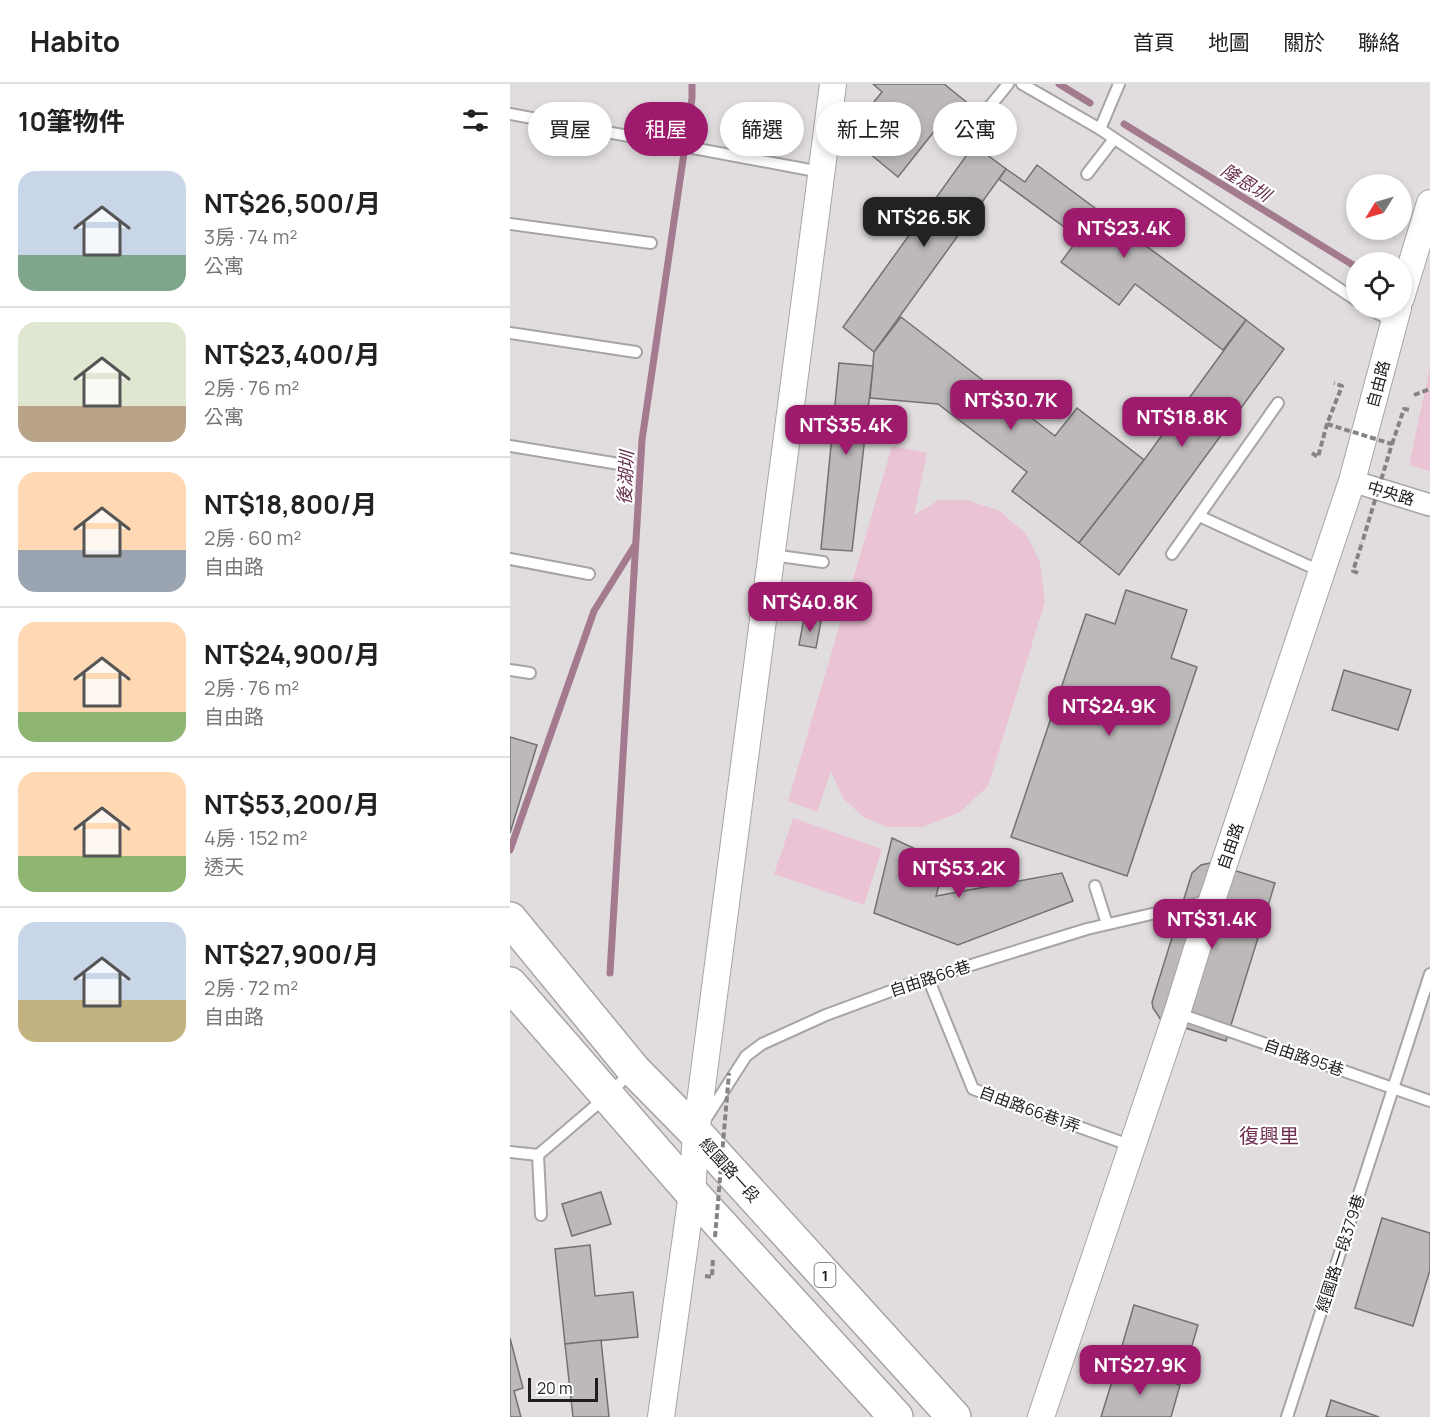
<!DOCTYPE html>
<html lang="zh-TW">
<head>
<meta charset="utf-8">
<style>
	:root { --surface:#fff; --page:#f2f2f2; --text:#222; --muted:#767676; --line:#e0e0e0; --accent:#9d1a6c }
	body { margin:0; font-family:Manrope,"Noto Sans TC",sans-serif; background:var(--page); color:var(--text); height:100vh; display:flex; flex-direction:column; font-size:22px; white-space:nowrap }
	* { box-sizing:border-box; margin:0 }
	p { font-size:20px; color:var(--muted) }
	.icon { flex:none; width:33px; height:33px; fill:none; stroke:currentColor; stroke-width:2; stroke-linecap:round; stroke-linejoin:round }
	.map { position:relative; flex:1; overflow:hidden }
	.sheet { display:flex; flex-direction:column; background:var(--surface); width:510px }
	.sheet>* { flex:none }
	.top-card { position:absolute; left:18px; top:18px; width:570px; height:54px; display:flex; gap:12px }
	.needle { width:39px; rotate:233deg }
	.tools { position:absolute; left:836px; top:90px; display:grid; gap:12px }
	.tools a { display:grid; place-items:center; width:66px; height:66px; border-radius:50%; background:var(--surface); box-shadow:0 3px 9px #0003; font-size:30px }
	.scale { position:absolute; left:18px; bottom:15px; width:70px; box-sizing:border-box; padding-left:6px; border:3px solid #1f1e1f; border-top:0; font-size:16px; line-height:21px; white-space:nowrap; color:#1f1e1f; -webkit-text-stroke:4px #fff; paint-order:stroke }
	.price { position:absolute; translate:-50% -51px; padding:0 14px; border-radius:12px; background:var(--accent); color:#fff; font-size:20px; line-height:39px; filter:drop-shadow(0 2px 3px #0008) }
	.price::after { content:''; position:absolute; left:50%; top:36px; width:18px; height:14px; margin-left:-9px; background:inherit; clip-path:polygon(0 0,100% 0,50% 100%) }
	.price.on { background:#222; color:#fff }
	ul { padding:0; list-style:none }
	li { display:flex; align-items:center; gap:18px; height:150px; padding:0 18px }
	li+li { border-top:2px solid var(--line) }
	li span { display:grid; place-items:center; flex:none; width:168px; height:120px; border-radius:18px; color:#555 }
	li>.icon { margin-inline-start:auto }
	span .icon { width:72px; height:72px; fill:#fffc; stroke-width:1 }
	li b { font-size:26px }
	h2 { display:flex; justify-content:space-between; align-items:center; height:72px; padding:0 18px; font-size:26px }
	.pill { padding:0 21px; border-radius:27px; background:var(--surface); box-shadow:0 3px 9px #0003; font-size:21px; line-height:54px }
	.pill.on { background:var(--accent); color:#fff }
	header { display:flex; align-items:center; gap:36px; box-sizing:border-box; height:84px; padding:0 30px; background:var(--surface); border-bottom:2px solid var(--line) }
	header strong { font-size:28px }
	nav { display:flex; gap:33px; margin-inline-start:auto; font-size:21px }
	main { display:flex; flex:1; min-height:0 }
	.map>svg:first-child { display:block }
</style>
</head>
<body>
<header>
<strong>Habito</strong>
<nav><a>首頁</a><a>地圖</a><a>關於</a><a>聯絡</a></nav>
</header>
<main>
<section class="sheet">
<h2>10筆物件<svg class="icon" aria-label="filters" viewBox="0 0 24 24"><path d="M4 7h16M4 17h16"/><circle cx="9" cy="7" r="2"/><circle cx="15" cy="17" r="2"/></svg></h2>
<ul>
<li><span style="background:linear-gradient(#c9d6e8 70%,#7fa58c 0)"><svg class="icon" aria-label="home" viewBox="0 0 24 24"><path d="M3 11l9-7 9 7M6 9v11h12V9"/></svg></span><div><b>NT$26,500/月</b><p>3房 · 74 m²</p><p>公寓</p></div></li>
<li><span style="background:linear-gradient(#dfe7d0 70%,#b9a48a 0)"><svg class="icon" aria-label="home" viewBox="0 0 24 24"><path d="M3 11l9-7 9 7M6 9v11h12V9"/></svg></span><div><b>NT$23,400/月</b><p>2房 · 76 m²</p><p>公寓</p></div></li>
<li><span style="background:linear-gradient(#ffd9b3 65%,#9aa5b1 0)"><svg class="icon" aria-label="home" viewBox="0 0 24 24"><path d="M3 11l9-7 9 7M6 9v11h12V9"/></svg></span><div><b>NT$18,800/月</b><p>2房 · 60 m²</p><p>自由路</p></div></li>
<li><span style="background:linear-gradient(#ffd9b3 75%,#8fb573 0)"><svg class="icon" aria-label="home" viewBox="0 0 24 24"><path d="M3 11l9-7 9 7M6 9v11h12V9"/></svg></span><div><b>NT$24,900/月</b><p>2房 · 76 m²</p><p>自由路</p></div></li>
<li><span style="background:linear-gradient(#ffd9b3 70%,#8fb573 0)"><svg class="icon" aria-label="home" viewBox="0 0 24 24"><path d="M3 11l9-7 9 7M6 9v11h12V9"/></svg></span><div><b>NT$53,200/月</b><p>4房 · 152 m²</p><p>透天</p></div></li>
<li><span style="background:linear-gradient(#c9d6e8 65%,#c2b280 0)"><svg class="icon" aria-label="home" viewBox="0 0 24 24"><path d="M3 11l9-7 9 7M6 9v11h12V9"/></svg></span><div><b>NT$27,900/月</b><p>2房 · 72 m²</p><p>自由路</p></div></li>
</ul>
</section>
<div class="map">
<svg width="920" height="1333" viewBox="0 0 920 1333">
	<rect width="100%" height="100%" fill="#e1dddf"/>
	<g fill="#eac3d5">
		<path d="M920 283V387L899 381Z"/>
		<path d="M382 362 417 369 404 431 429 416H457L490 427 516 450 530 478 535 518 478 702 450 728 413 743H378L353 733 333 714 321 687 307 728 278 717Z"/>
		<path d="M283 734 372 765 354 821 264 790Z"/>
	</g>
	<g fill="none" stroke-linecap="round" stroke-linejoin="round">
		<g stroke="#a37a8e" stroke-width="7">
			<path d="M549 0 580 19"/>
			<path d="M614 40 843 181"/>
			<path d="M0 766 84 527 125 461"/>
			<path d="M100 889 132 356 182 14V0"/>
		</g>
	</g>
	<g fill="#bdb9bb" stroke="#747172" stroke-width="1.5">
		<path d="M363 0H434L459 20 437 47 430 40 388 93 337 51 372 8Z"/>
		<path d="M464 61 496 85 364 268 333 243Z"/>
		<path d="M527 81 736 236 713 266 625 200 609 221 551 178 569 154 489 95 496 85 515 98Z"/>
		<path d="M391 233 545 352 567 324 634 376 569 459 502 407 517 388 428 320 360 314 364 268Z"/>
		<path d="M736 236 774 265 609 491 569 459 634 376Z"/>
		<path d="M329 279 363 282 342 467 311 465Z"/>
		<path d="M616 506 677 526 661 574 687 583 617 792 501 753 576 530 605 540Z"/>
		<path d="M294 534 311 537 306 564 289 561Z"/>
		<path d="M834 586 901 606 888 646 822 626Z"/>
		<path d="M0 653 27 661 0 749Z"/>
		<path d="M382 754 435 779 426 812 552 789 563 817 448 861 364 829Z"/>
		<path d="M700 779 765 799 716 957 651 936 643 924 642 918 682 789 691 781Z"/>
		<path d="M91 1108 101 1140 62 1152 52 1120Z"/>
		<path d="M872 1134 920 1149V1186L903 1242 845 1224Z"/>
		<path d="M80 1161 85 1212 123 1208 128 1253 55 1260 45 1165Z"/>
		<path d="M624 1221 688 1241 673 1292 609 1272Z"/>
		<path d="M0 1254 13 1304 4 1307 11 1333H0Z"/>
		<path d="M91 1256 99 1333H63L55 1260Z"/>
		<path d="M607 1281 670 1301 661 1333H591Z"/>
		<path d="M821 1316 869 1333H816Z"/>
	</g>
	<g fill="none" stroke-linecap="round" stroke-linejoin="round">
		<defs>
			<g id="service">
				<path d="M512 0 590 45 846 216"/>
				<path d="M0 30 311 88"/>
				<path d="M469 36 498 0"/>
				<path d="M590 45 609 0"/>
				<path d="M577 90 604 55"/>
				<path d="M0 140 141 159"/>
				<path d="M858 224 884 238"/>
				<path d="M0 249 126 268"/>
				<path d="M0 362 115 381"/>
				<path d="M689 432 812 488"/>
				<path d="M662 470 768 319"/>
				<path d="M262 471 313 478"/>
				<path d="M0 475 79 490"/>
				<path d="M0 586 20 589"/>
				<path d="M585 802 597 840"/>
				<path d="M418 894 463 1005 622 1062"/>
				<path d="M667 929 920 1017"/>
				<path d="M195 1036 236 972 252 960 316 931 397 901 577 845 702 816"/>
				<path d="M0 1068 28 1071 97 1012 121 988"/>
				<path d="M28 1071 31 1131"/>
				<path d="M777 1333 920 890"/>
			</g>
			<path id="minor" d="M842 397 920 421"/>
			<g id="tertiary">
				<path d="M891 214 920 119"/>
				<path d="M151 1333 182 1109 186 1049 323 0"/>
				<path d="M531 1333 667 929 702 816 842 397 888 224"/>
			</g>
			<g id="primary">
				<path d="M0 835 124 986 186 1049 444 1333"/>
				<path d="M0 900 182 1109 386 1333"/>
			</g>
		</defs>
		<use href="#service" stroke="#a8a4a6" stroke-width="14"/>
		<use href="#minor" stroke="#a8a4a6" stroke-width="24"/>
		<use href="#tertiary" stroke="#a8a4a6" stroke-width="28"/>
		<use href="#primary" stroke="#a8a4a6" stroke-width="36"/>
		<g stroke="#868385" stroke-width="4" stroke-dasharray="6 3" stroke-linecap="butt">
			<path d="M904 311 920 305"/>
			<path d="M882 360 894 325 901 326"/>
			<path d="M802 369 808 373 817 340 832 302 824 299"/>
			<path d="M848 489 843 487 852 459"/>
			<path d="M195 1192 202 1193 203 1174"/>
		</g>
		<use href="#service" stroke="#fff" stroke-width="10"/>
		<use href="#minor" stroke="#fff" stroke-width="21"/>
		<use href="#tertiary" stroke="#fff" stroke-width="26"/>
		<use href="#primary" stroke="#fff" stroke-width="33"/>
		<g stroke="#868385" stroke-width="4" stroke-dasharray="6 3" stroke-linecap="butt">
			<path d="M817 340 882 360 852 459"/>
			<path d="M205 1153 219 989"/>
		</g>
	</g>
	<g text-anchor="middle" dominant-baseline="central" stroke-width="4.5" stroke-linejoin="round" paint-order="stroke">
		<rect fill="#fff" stroke="#626262" stroke-width="1.5" x="304.5" y="1179" width="21" height="24" rx="4.5"/>
		<g font-size="15" font-weight="bold" fill="#1f1e1f">
			<text x="315" y="1191">1</text>
		</g>
		<g font-size="16" fill="#1f1e1f" stroke="#fff">
			<text transform="translate(868 300) rotate(-75)">自由路</text>
			<text transform="translate(881 409) rotate(17)">中央路</text>
			<text transform="translate(720 762) rotate(-71)">自由路</text>
			<text transform="translate(420 894) rotate(-18)">自由路66巷</text>
			<text transform="translate(794 973) rotate(19)">自由路95巷</text>
			<text transform="translate(520 1025) rotate(20)">自由路66巷1弄</text>
			<text transform="translate(220 1086) rotate(48)">經國路一段</text>
			<text transform="translate(830 1169) rotate(-72)">經國路一段379巷</text>
		</g>
		<g font-size="18" font-style="italic" fill="#69324f" stroke="#fff">
			<text transform="translate(736 98) rotate(32)">隆恩圳</text>
			<text transform="translate(115 394) rotate(-87)">後湖圳</text>
		</g>
		<g font-size="20" fill="#6c2d4f" stroke="#fff">
			<text x="759" y="1051">復興里</text>
		</g>
	</g>
</svg>
<div class="tools">
<a><svg class="needle" viewBox="-14 -14 28 28"><path d="M0-13l5 13h-10z" fill="#e53935"/><path d="M0 13l5-13h-10z" fill="#767676"/></svg></a>
<a><svg class="icon" aria-label="locate" viewBox="0 0 24 24"><circle cx="12" cy="12" r="6"/><path d="M12 2v4M12 18v4M2 12h4M18 12h4"/></svg></a>
</div>
<div class="scale">20 m</div>
<b class="price on" style="left:414px;top:164px">NT$26.5K</b>
<b class="price" style="left:614px;top:175px">NT$23.4K</b>
<b class="price" style="left:501px;top:347px">NT$30.7K</b>
<b class="price" style="left:672px;top:364px">NT$18.8K</b>
<b class="price" style="left:336px;top:372px">NT$35.4K</b>
<b class="price" style="left:300px;top:549px">NT$40.8K</b>
<b class="price" style="left:599px;top:653px">NT$24.9K</b>
<b class="price" style="left:449px;top:815px">NT$53.2K</b>
<b class="price" style="left:702px;top:866px">NT$31.4K</b>
<b class="price" style="left:630px;top:1312px">NT$27.9K</b>
<div class="top-card">
<a class="pill">買屋</a>
<a class="pill on">租屋</a>
<a class="pill">篩選</a>
<a class="pill">新上架</a>
<a class="pill">公寓</a>
</div>
</div>
</main>
</body>
</html>
